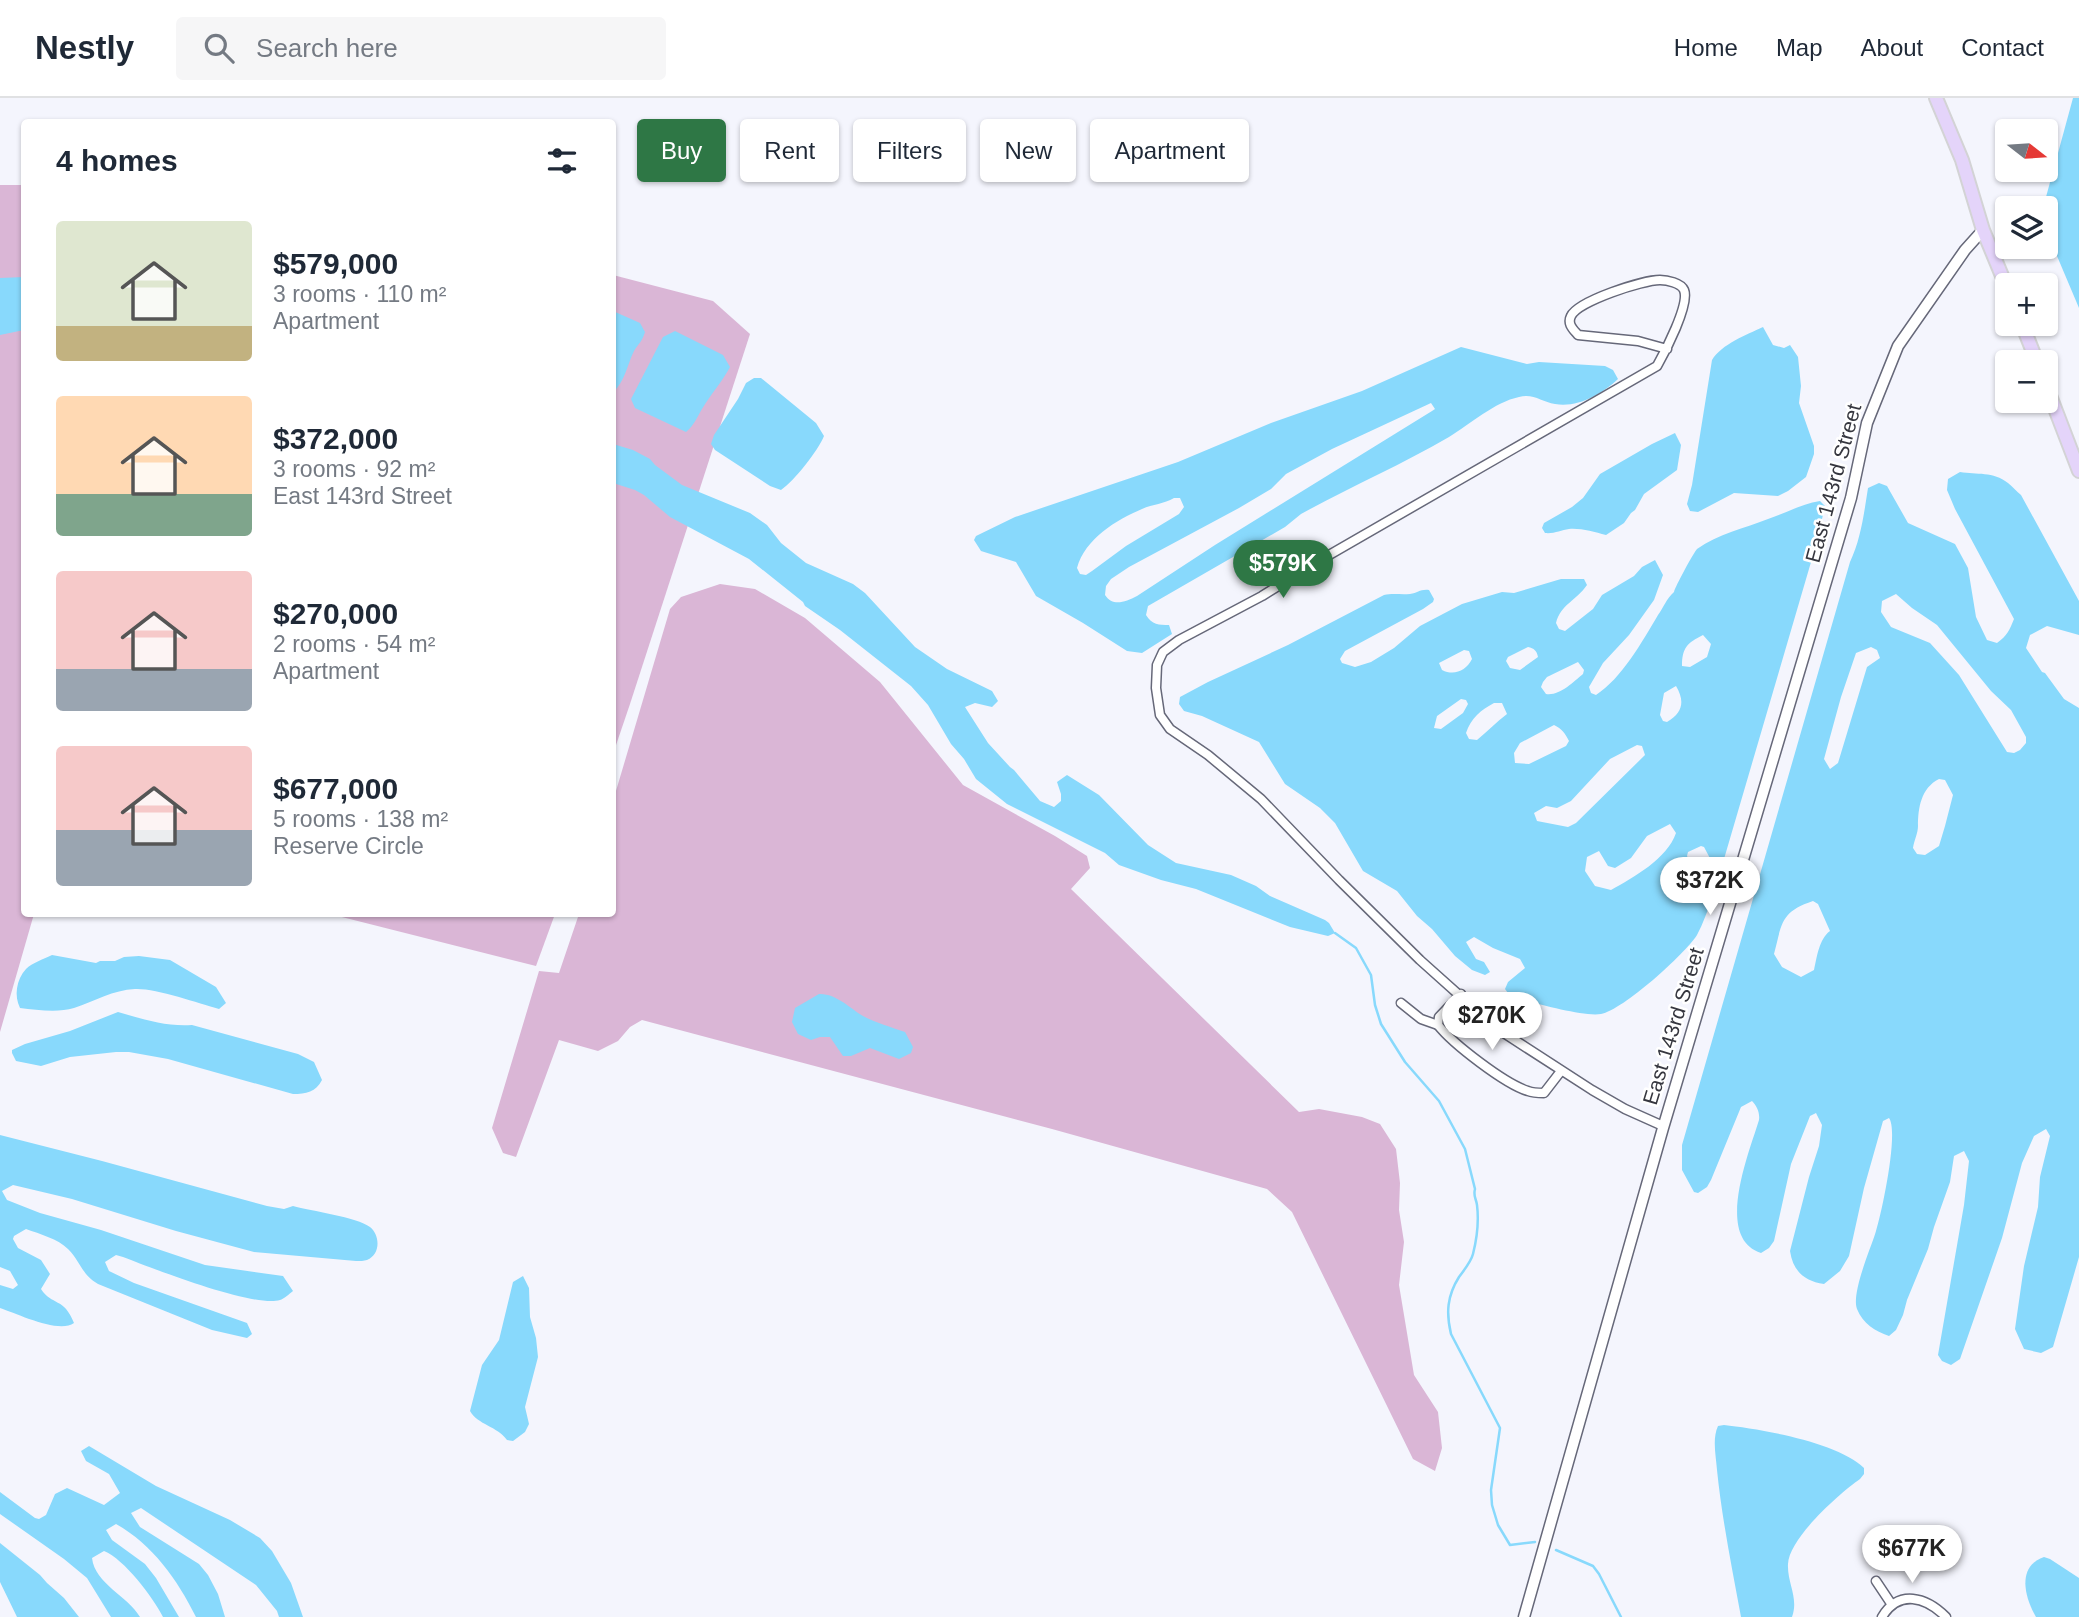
<!DOCTYPE html>
<html lang="en">
<head>
<meta charset="utf-8">
<style>
	:root { --surface:#fff; --page:#f6f6f7; --text:#1f2937; --muted:#747a83; --line:#e0e1e3; --accent:#2e7745 }
	body { margin:0; font-family:Helvetica,sans-serif; background:var(--page); color:var(--text); height:100vh; display:flex; flex-direction:column; font-size:26px; white-space:nowrap }
	* { box-sizing:border-box; margin:0 }
	p { font-size:23px; color:var(--muted) }
	.icon { flex:none; width:38px; height:38px; fill:none; stroke:currentColor; stroke-width:2; stroke-linecap:round; stroke-linejoin:round }
	.map { position:relative; flex:1; overflow:hidden }
	.panel { position:absolute; left:21px; top:21px; width:595px; height:798px; display:flex; flex-direction:column; background:var(--surface); border-radius:7px; box-shadow:0 2px 5px #0004 }
	.panel>* { flex:none }
	.guide { position:absolute; left:637px; top:21px; width:665px; height:63px; display:flex; gap:14px }
	.needle { width:46px; rotate:107deg }
	.buttons { position:absolute; left:1995px; top:21px; display:grid; gap:14px }
	.buttons a { display:grid; place-items:center; width:63px; height:63px; border-radius:7px; background:var(--surface); box-shadow:0 2px 5px #0004; font-size:35px }
	.price { position:absolute; translate:-50% -60px; padding:0 16px; border-radius:24px; background:#fff; color:#222; font-size:23px; line-height:46px; filter:drop-shadow(0 2px 4px #0008) }
	.price::after { content:''; position:absolute; left:50%; top:42px; width:21px; height:16px; margin-left:-10px; background:inherit; clip-path:polygon(0 0,100% 0,50% 100%) }
	.price.selected { background:var(--accent); color:#fff }
	ul { padding:0; list-style:none }
	li { display:flex; align-items:center; gap:21px; height:175px; padding:0 35px }
	li span { display:grid; place-items:center; flex:none; width:196px; height:140px; border-radius:7px; color:#555 }
	li>.icon { margin-inline-start:auto }
	span .icon { width:84px; height:84px; fill:#fffc; stroke-width:1 }
	li b { font-size:30px }
	h2 { display:flex; justify-content:space-between; align-items:center; height:84px; padding:0 35px; font-size:30px }
	.pill { padding:0 24px; border-radius:7px; background:var(--surface); box-shadow:0 2px 5px #0004; font-size:24px; line-height:63px }
	.pill.selected { background:var(--accent); color:#fff }
	header { display:flex; align-items:center; gap:42px; box-sizing:border-box; height:98px; padding:0 35px; background:var(--surface); border-bottom:2px solid var(--line) }
	header strong { font-size:33px }
	nav { display:flex; gap:38px; margin-inline-start:auto; font-size:24px }
	.search { width:490px; height:63px; background:var(--page); display:flex; align-items:center; gap:18px; box-sizing:border-box; padding:0 24px; border-radius:7px; color:var(--muted); font-size:26px }
	.map>svg:first-child { display:block }
</style>
</head>
<body>
<header>
<strong>Nestly</strong>
<div class="search"><svg class="icon" aria-label="search" viewBox="0 0 24 24"><circle cx="10" cy="10" r="6"/><path d="M15 15l6 6"/></svg>Search here</div>
<nav><a>Home</a><a>Map</a><a>About</a><a>Contact</a></nav>
</header>
<div class="map">
<svg width="2079" height="1519" viewBox="0 0 2079 1519">
	<rect width="100%" height="100%" fill="#f4f5fd"/>
	<g fill="#dab6d6">
		<path d="M0 87H24V816H34L0 934Z"/>
		<path d="M613 177 713 203 750 236 630 606 613 656Z"/>
		<path d="M720 486 755 491 805 520 880 584 963 687 1055 738 1087 758 1090 770 1071 791 1299 1014 1319 1011 1362 1019 1380 1026 1396 1051 1400 1085 1399 1112 1404 1144 1399 1187 1414 1277 1438 1314 1442 1350 1435 1373 1413 1361 1292 1114 1267 1091 1052 1031 642 922 630 929 618 943 598 953 559 942 516 1059 503 1055 492 1030 539 873 559 875 579 816H612L613 703 670 511 681 499Z"/>
		<path d="M330 816H555L536 868Z"/>
	</g>
	<g fill="#88d9fc" fill-rule="evenodd">
		<path d="M2073 0H2079V210L2046 132V110H2043Z"/>
		<path d="M24 179V232L0 237V180Z"/>
		<path d="M613 213 640 225 645 234C642 244 639 245 634 253 627 267 625 284 613 294Z"/>
		<path d="M1763 229 1773 247 1784 250 1790 247 1798 259 1801 288 1799 305 1814 348V356L1806 379 1788 393 1778 398 1734 395 1698 414 1690 413 1687 406 1692 387 1712 262C1722 246 1746 237 1763 229Z"/>
		<path d="M675 233 723 257 730 269C722 284 711 296 702 311 696 321 695 326 686 334L635 310 631 301 663 239Z"/>
		<path d="M1461 249 1527 266 1539 264 1605 268 1613 272 1618 281C1602 296 1578 310 1555 306 1542 304 1533 295 1519 299 1495 304 1470 326 1449 339 1401 367 1350 389 1301 416L1285 429 1148 508 1146 517C1152 527 1159 527 1169 527L1172 536 1142 555 1127 553 1083 525 1036 498 1016 464 981 453 974 442 976 438 1015 419 1178 364 1271 325 1362 293ZM1431 305 1435 311 1432 313 1215 447 1137 498C1125 504 1113 509 1105 497L1106 488 1111 481 1129 469 1239 410 1271 391 1286 376 1332 351ZM1174 400H1180L1184 409 1179 416 1126 448 1092 473 1086 477 1080 476 1077 470C1085 441 1116 422 1142 411 1153 406 1164 406 1174 400Z"/>
		<path d="M754 280H761L816 325 824 338C818 353 794 383 781 392L770 388 715 352 711 346 714 337 738 301 746 285Z"/>
		<path d="M1675 335 1681 347 1677 372 1644 396 1635 412 1631 415 1624 425 1606 437C1594 434 1581 430 1569 431 1561 432 1554 436 1545 435L1542 430 1544 425 1572 409 1583 400 1600 376 1652 346Z"/>
		<path d="M613 346 633 352 650 361 655 367 682 387 750 415 767 427 781 445 806 465 853 486 865 495 915 549 947 571 992 593 998 603 992 609 975 605 965 609 988 645 1010 669 1014 672 1040 703 1054 709 1061 703V696L1057 684 1067 677 1099 697 1148 747 1176 765 1231 777 1256 788 1270 798 1325 822 1329 825 1335 835 1328 838 1290 829 1196 791 1161 782 1119 767 1105 755 1007 706 976 681 964 661 951 646 928 607 911 588 840 532 805 508 803 504 749 461 670 419 644 397 635 392 613 385Z"/>
		<path d="M1960 374C1977 377 1993 373 2008 385 2013 389 2016 393 2021 397L2079 503V537L2047 528 2030 537 2026 550 2042 574 2045 575 2064 601 2079 610V1159L2053 1249 2041 1255 2024 1251 2015 1231 2024 1168 2038 1109 2040 1079 2050 1038 2046 1031 2034 1038 2022 1065 2002 1140 1960 1261 1951 1267 1942 1263 1938 1257 1964 1107 1969 1063 1964 1053 1954 1058 1950 1084 1934 1129 1928 1151 1907 1202 1903 1217 1896 1232 1889 1238C1875 1233 1863 1226 1857 1211 1851 1195 1871 1150 1876 1133 1882 1114 1899 1034 1889 1020L1883 1023 1864 1090 1849 1158 1840 1173 1824 1186C1804 1183 1793 1173 1790 1153L1809 1079 1819 1048 1822 1027 1816 1015 1810 1018 1791 1066 1774 1143 1769 1150 1761 1155C1714 1140 1749 1055 1759 1022 1760 1015 1757 1008 1752 1003L1741 1009 1711 1082 1707 1089 1698 1095 1694 1094 1682 1072V1047L1850 464C1861 441 1864 415 1868 390L1879 385 1887 388 1908 425 1955 446 1968 470 1976 519 1987 542 1997 545C2007 538 2010 531 2014 521L1955 411 1947 392 1948 381ZM1896 496 1912 510 1937 527 1991 593 2011 612 2026 639V645L2020 652 2014 655 2007 654 1959 577 1930 545 1891 529 1881 514 1882 503ZM1871 549 1877 552 1880 560 1867 569 1838 665 1830 671 1824 661 1841 599 1856 555ZM1939 681 1945 682 1953 697 1945 728 1939 748 1925 757 1917 756 1913 750C1914 743 1918 735 1918 728 1918 710 1921 690 1939 681ZM1813 803 1818 806 1830 833C1819 841 1817 859 1814 872L1801 879 1782 869 1774 856C1782 826 1780 814 1813 803Z"/>
		<path d="M1820 403 1825 408 1816 447 1712 802C1707 813 1703 826 1697 837 1685 856 1623 912 1601 916 1582 919 1532 904 1511 899L1505 891 1508 884 1525 870 1520 861 1493 850 1474 839 1466 844 1476 861 1484 864 1490 874 1485 877 1472 872 1455 858 1432 831 1417 818 1397 793 1363 773 1335 725 1320 710 1285 686 1259 644 1202 618 1184 613 1179 606 1180 599 1208 584 1288 547 1384 497C1393 495 1401 497 1410 496 1418 495 1420 491 1429 492L1434 501 1433 504 1423 511 1345 553 1340 561 1342 565 1355 569 1371 564 1394 550 1420 528 1462 506 1502 494 1514 495 1561 481H1584L1587 487C1576 503 1561 506 1556 525L1559 531 1565 533 1593 511 1602 497 1634 478 1642 469 1655 462 1663 477 1654 502 1629 537 1603 565 1589 589 1591 595 1596 597C1622 580 1642 544 1658 517 1664 509 1666 501 1674 494 1675 489 1694 454 1697 451 1718 436 1745 430 1768 421 1786 415 1801 406 1820 403ZM1703 537 1711 546 1707 559 1690 569 1682 568C1682 550 1687 545 1703 537ZM1528 549C1534 550 1537 553 1538 559L1520 572 1510 570 1506 563 1508 559ZM1464 552 1469 553 1472 561C1466 573 1454 578 1442 572L1439 565ZM1578 564 1584 572 1583 576C1573 584 1560 598 1546 596L1541 589 1543 584 1547 579ZM1676 588C1685 603 1683 615 1667 624L1663 623 1660 617 1664 595ZM1461 601 1466 602 1468 606 1463 615 1441 631 1434 630 1437 618ZM1494 605H1502L1507 616C1496 624 1488 633 1477 642L1469 641 1466 635C1471 620 1481 612 1494 605ZM1554 627C1562 631 1565 635 1569 643L1566 648 1529 666 1515 665 1514 655 1520 645ZM1637 647 1642 648 1645 657 1576 725 1568 729 1537 723 1534 715 1546 708 1557 710 1571 703 1610 661ZM1670 726 1676 735C1667 761 1634 779 1611 792L1595 788 1585 773 1587 759 1599 753 1608 768 1615 770 1631 760 1647 738ZM1701 748 1704 749 1712 764 1702 770 1691 766 1687 758 1688 754Z"/>
		<path d="M52 857 96 865 100 863H115L124 859 139 858 170 862 216 889 226 905 219 911C198 905 155 890 135 891 113 892 95 903 74 910 58 915 37 912 20 910 14 898 16 882 26 871 32 865 44 861 52 857Z"/>
		<path d="M819 896C835 895 850 910 863 918 876 925 891 929 905 934L913 949 911 955 899 961 870 950 851 958H843L830 939H820L811 942 798 936 792 924 795 910Z"/>
		<path d="M118 914C142 921 167 929 192 927L298 956 314 964 322 982C316 994 306 996 293 996L168 961 129 954H116L70 959 41 968 16 963 12 955V952L25 946 70 933Z"/>
		<path d="M0 1037 102 1063 267 1108 284 1111 293 1108C311 1113 357 1119 370 1129 380 1137 381 1156 367 1162 364 1163 360 1163 356 1163L254 1154 176 1133 72 1101 13 1087 2 1093 7 1102 40 1115 101 1132 205 1167 283 1178 293 1193C289 1196 284 1201 280 1202 253 1210 152 1170 123 1159L116 1157 105 1164 109 1173 134 1185 247 1225 252 1236 247 1240 212 1232 98 1186C81 1176 81 1164 68 1151 58 1141 40 1136 26 1131L14 1138 13 1141 18 1150 41 1162 50 1176 41 1191C52 1208 64 1199 74 1225 59 1236 18 1216 0 1210V1187L13 1191 18 1187 10 1173 0 1169Z"/>
		<path d="M523 1178 529 1190 530 1219 536 1240 538 1259 525 1309 529 1326 525 1334 513 1343 507 1342C497 1328 478 1327 470 1313L482 1267 499 1242 513 1184Z"/>
		<path d="M1724 1327C1760 1331 1838 1344 1864 1370V1376L1860 1381C1840 1395 1789 1440 1788 1466 1787 1485 1799 1500 1792 1519H1741C1732 1470 1722 1421 1717 1372 1716 1358 1712 1341 1718 1328Z"/>
		<path d="M89 1348 156 1388 230 1422 260 1440 272 1453 291 1485 303 1519H279L277 1513 256 1487 141 1410 131 1415 140 1429 199 1466 208 1477 218 1496 225 1519H196C177 1481 153 1447 116 1426L106 1432 112 1442 145 1466 156 1480 179 1519H163C153 1499 124 1461 104 1453L92 1460C95 1486 128 1498 140 1519H111L87 1480 64 1461 0 1416V1394L35 1420 39 1421 46 1417 55 1396 67 1390 104 1407 120 1395 109 1376 86 1363 81 1353Z"/>
		<path d="M0 1445 40 1477 47 1485 64 1500 79 1519H17L0 1484Z"/>
		<path d="M2044 1459 2050 1461 2079 1480V1519H2036C2025 1500 2016 1469 2044 1459Z"/>
	</g>
	<g fill="none" stroke-linecap="round" stroke-linejoin="round">
		<g stroke="#88d9fc" stroke-width="2.5">
			<path d="M1335 835 1356 850 1371 877 1375 907 1381 926 1405 964 1439 1003 1465 1051 1475 1091C1473 1098 1476 1100 1477 1107 1479 1123 1477 1140 1473 1156 1471 1164 1464 1172 1459 1179 1447 1198 1446 1215 1451 1236L1500 1330 1491 1392 1492 1407 1498 1427 1510 1447 1535 1444"/>
			<path d="M1556 1452 1593 1468 1599 1476 1621 1519"/>
		</g>
		<defs>
			<g id="minor">
				<path d="M1461 896 1439 919 1438 927C1453 946 1505 986 1528 993 1533 995 1538 995 1544 995L1561 973"/>
				<path d="M1401 905 1421 921 1438 927"/>
				<path d="M1663 1028 1625 1011 1592 992 1496 930 1420 862 1339 782 1261 701 1208 657 1170 631 1160 617 1156 590 1157 567 1163 554 1179 542 1262 498 1317 464 1657 268C1665 254 1690 206 1684 192 1681 185 1667 182 1660 182 1643 182 1578 203 1571 218 1567 226 1573 231 1578 237L1638 243 1667 251"/>
				<path d="M1876 1483 1892 1507"/>
				<path d="M1882 1519C1899 1491 1926 1499 1946 1519"/>
			</g>
			<path id="tertiary" d="M1524 1519 1663 1030 1851 400 1867 325 1898 248 1965 152 1983 132"/>
			<g id="primary">
				<path d="M1936 0 1962 62 1983 132 2007 190"/>
				<path d="M2022 226 2037 264"/>
				<path d="M2046 287 2079 373"/>
			</g>
		</defs>
		<use href="#minor" stroke="#666879" stroke-width="11"/>
		<use href="#tertiary" stroke="#666879" stroke-width="13"/>
		<use href="#primary" stroke="#d3d3d5" stroke-width="16"/>
		<use href="#minor" stroke="#fff" stroke-width="8"/>
		<use href="#tertiary" stroke="#fff" stroke-width="10"/>
		<use href="#primary" stroke="#e4d4fa" stroke-width="12"/>
	</g>
	<g text-anchor="middle" dominant-baseline="central" stroke-width="5" stroke-linejoin="round" paint-order="stroke">
		<g font-size="21" fill="#36373f" stroke="#fff">
			<text transform="translate(1833 385) rotate(-75)">East 143rd Street</text>
			<text transform="translate(1673 928) rotate(-73)">East 143rd Street</text>
		</g>
	</g>
</svg>
<div class="buttons">
<a><svg class="needle" viewBox="-14 -14 28 28"><path d="M0-13l5 13h-10z" fill="#e53935"/><path d="M0 13l5-13h-10z" fill="#747a83"/></svg></a>
<a><svg class="icon" aria-label="layers" viewBox="0 0 24 24"><path d="M12 4l9 5-9 5-9-5zM3 14l9 5 9-5"/></svg></a>
<a>+</a>
<a>−</a>
</div>
<b class="price selected" style="left:1283px;top:502px">$579K</b>
<b class="price" style="left:1710px;top:819px">$372K</b>
<b class="price" style="left:1492px;top:954px">$270K</b>
<b class="price" style="left:1912px;top:1487px">$677K</b>
<div class="guide">
<a class="pill selected">Buy</a>
<a class="pill">Rent</a>
<a class="pill">Filters</a>
<a class="pill">New</a>
<a class="pill">Apartment</a>
</div>
<section class="panel">
<h2>4 homes<svg class="icon" aria-label="filters" viewBox="0 0 24 24"><path d="M4 7h16M4 17h16"/><circle cx="9" cy="7" r="2"/><circle cx="15" cy="17" r="2"/></svg></h2>
<ul>
<li><span style="background:linear-gradient(#dfe7d0 75%,#c2b280 0)"><svg class="icon" aria-label="home" viewBox="0 0 24 24"><path d="M3 11l9-7 9 7M6 9v11h12V9"/></svg></span><div><b>$579,000</b><p>3 rooms · 110 m²</p><p>Apartment</p></div></li>
<li><span style="background:linear-gradient(#ffd9b3 70%,#7fa58c 0)"><svg class="icon" aria-label="home" viewBox="0 0 24 24"><path d="M3 11l9-7 9 7M6 9v11h12V9"/></svg></span><div><b>$372,000</b><p>3 rooms · 92 m²</p><p>East 143rd Street</p></div></li>
<li><span style="background:linear-gradient(#f6c9c9 70%,#9aa5b1 0)"><svg class="icon" aria-label="home" viewBox="0 0 24 24"><path d="M3 11l9-7 9 7M6 9v11h12V9"/></svg></span><div><b>$270,000</b><p>2 rooms · 54 m²</p><p>Apartment</p></div></li>
<li><span style="background:linear-gradient(#f6c9c9 60%,#9aa5b1 0)"><svg class="icon" aria-label="home" viewBox="0 0 24 24"><path d="M3 11l9-7 9 7M6 9v11h12V9"/></svg></span><div><b>$677,000</b><p>5 rooms · 138 m²</p><p>Reserve Circle</p></div></li>
</ul>
</section>
</div>
</body>
</html>
